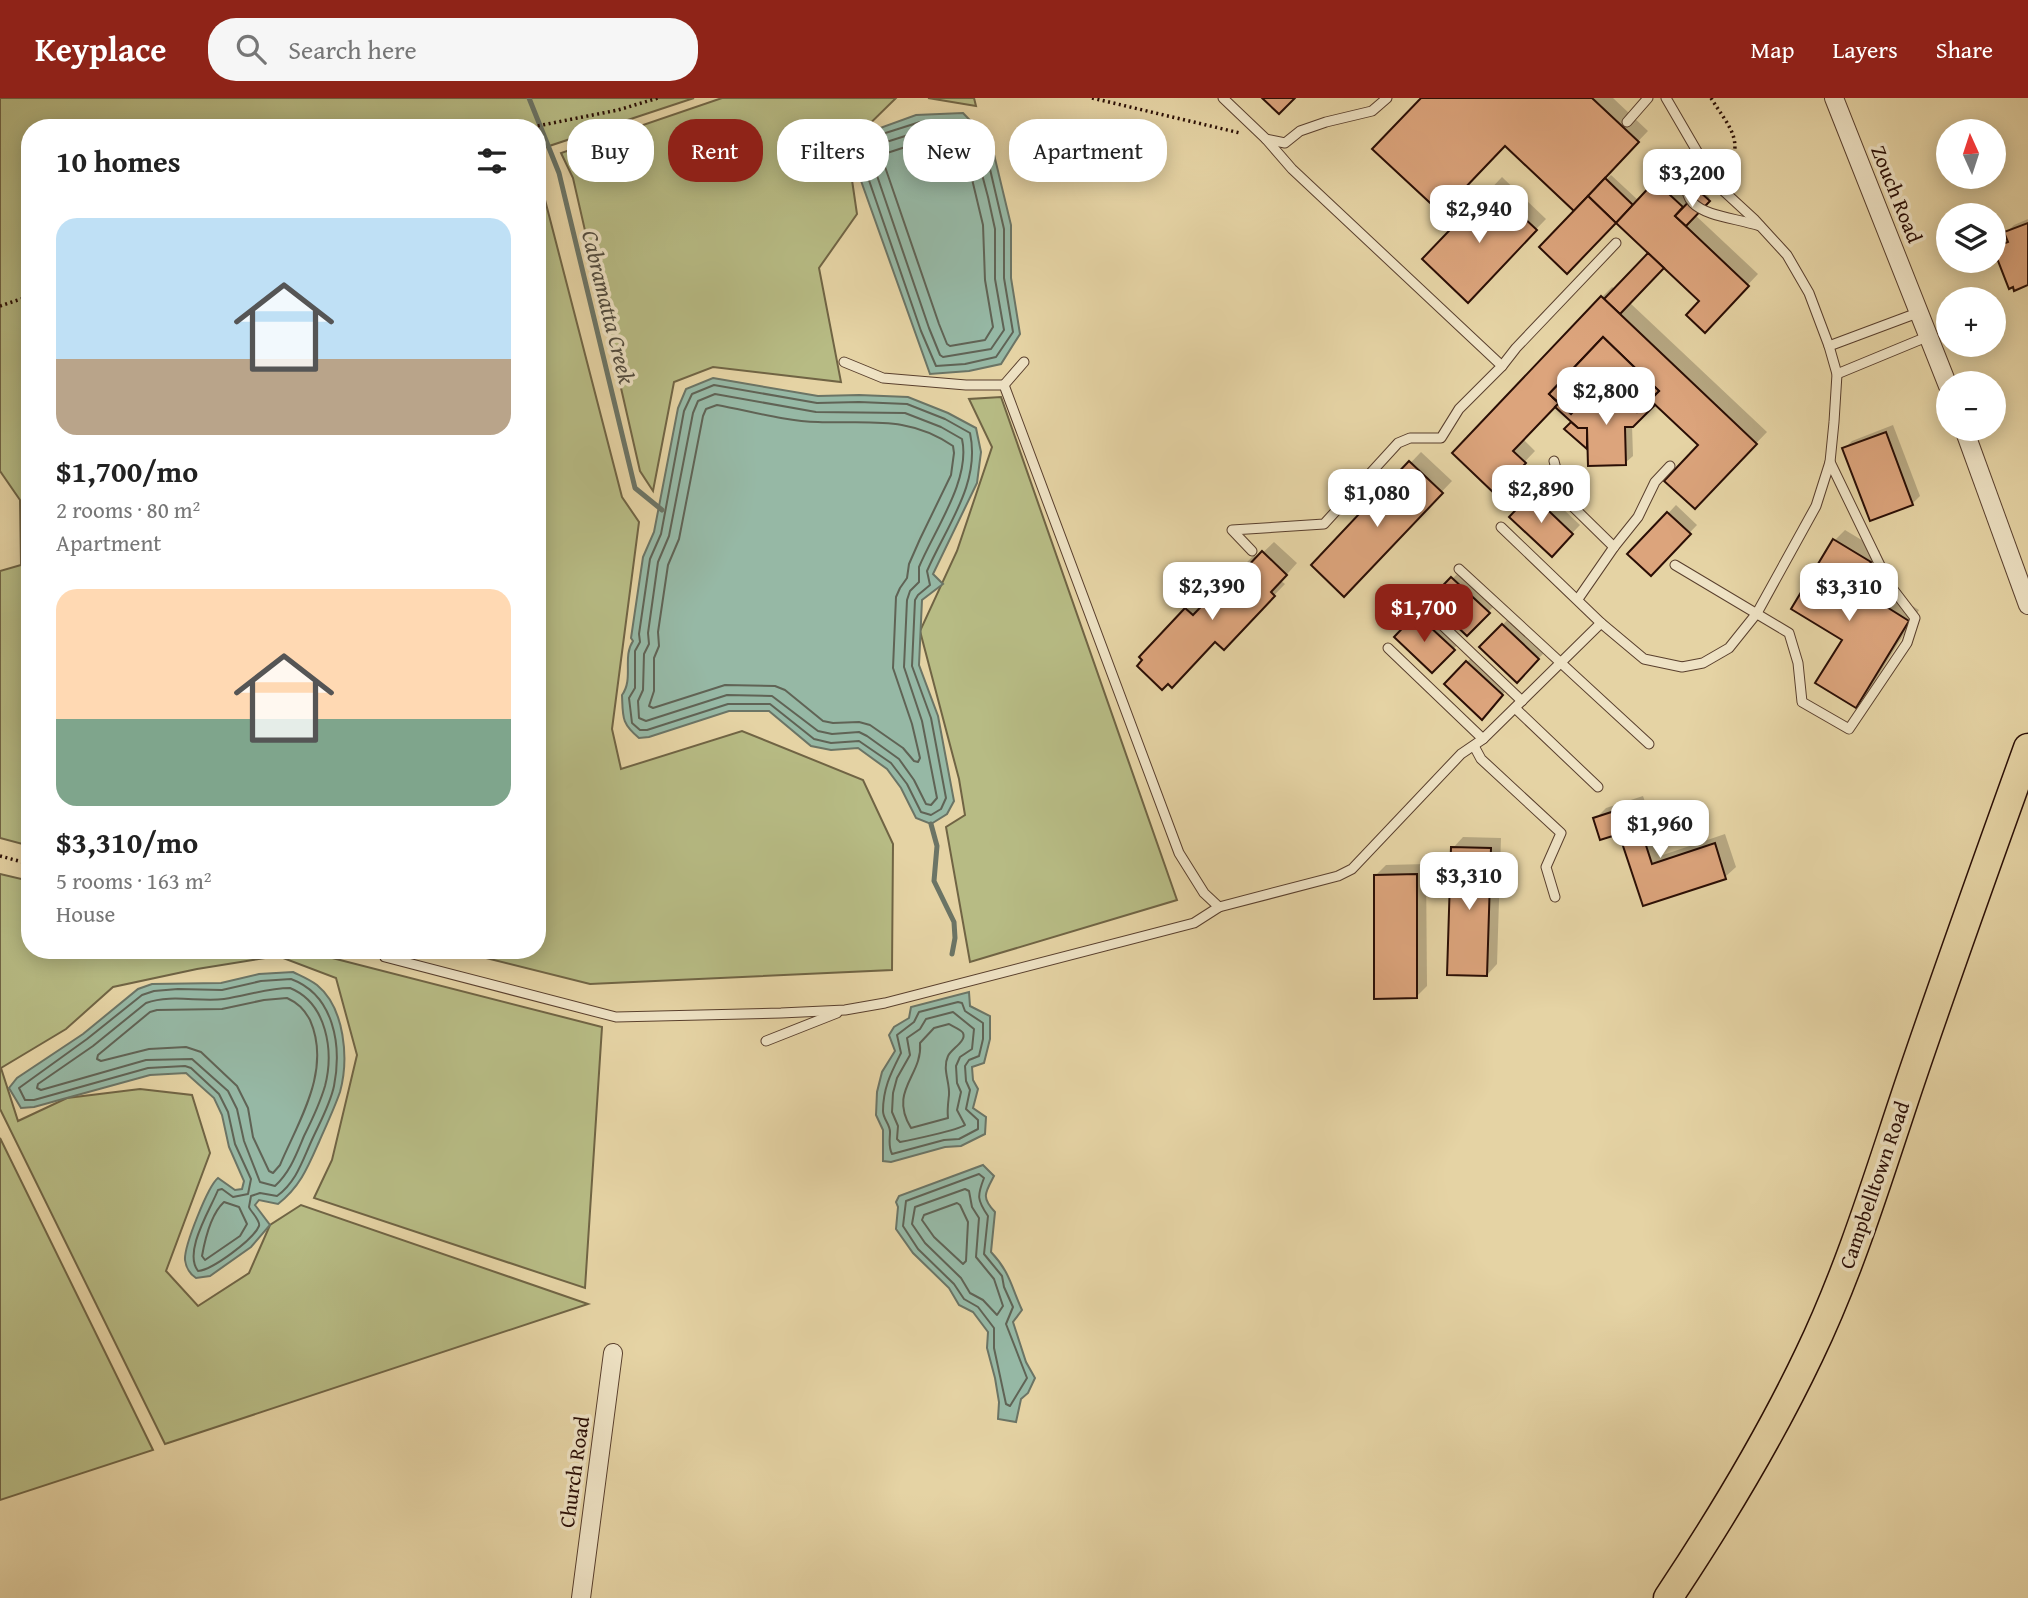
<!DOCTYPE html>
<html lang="en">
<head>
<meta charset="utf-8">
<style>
	:root { --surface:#fff; --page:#f6f6f6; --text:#222; --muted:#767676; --accent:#8f2418 }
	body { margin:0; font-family:"Gentium Book Plus",serif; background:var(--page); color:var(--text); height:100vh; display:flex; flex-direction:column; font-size:26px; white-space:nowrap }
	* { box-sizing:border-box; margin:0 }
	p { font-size:23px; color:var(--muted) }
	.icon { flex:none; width:38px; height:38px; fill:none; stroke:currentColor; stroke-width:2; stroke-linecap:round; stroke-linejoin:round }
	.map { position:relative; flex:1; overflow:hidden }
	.details { position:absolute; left:21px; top:21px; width:525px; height:840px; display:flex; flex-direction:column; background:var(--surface); border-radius:28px; box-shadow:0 4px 18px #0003 }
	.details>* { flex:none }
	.hud { position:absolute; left:567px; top:21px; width:665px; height:63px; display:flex; gap:14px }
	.needle { width:46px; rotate:357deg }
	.fabs { position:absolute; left:1936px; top:21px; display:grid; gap:14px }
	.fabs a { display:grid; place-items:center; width:70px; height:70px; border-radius:50%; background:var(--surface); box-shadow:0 4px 18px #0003; font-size:35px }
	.price { position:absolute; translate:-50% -60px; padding:0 16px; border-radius:14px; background:#fff; color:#222; font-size:23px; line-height:46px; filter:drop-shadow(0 2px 4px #0008) }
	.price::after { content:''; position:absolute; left:50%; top:42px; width:21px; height:16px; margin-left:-10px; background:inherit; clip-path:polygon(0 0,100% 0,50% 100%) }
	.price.selected { background:var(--accent); color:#fff }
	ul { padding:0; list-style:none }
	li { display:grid; align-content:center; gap:14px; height:371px; padding:0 35px }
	li span { display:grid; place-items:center; height:217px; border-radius:21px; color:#555 }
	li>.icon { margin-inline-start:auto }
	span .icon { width:126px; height:126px; fill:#fffc; stroke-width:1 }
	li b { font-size:30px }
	h2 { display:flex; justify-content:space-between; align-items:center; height:84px; padding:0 35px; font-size:30px }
	.pill { padding:0 24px; border-radius:28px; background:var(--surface); box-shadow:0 4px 18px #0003; font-size:24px; line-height:63px }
	.pill.selected { background:var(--accent); color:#fff }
	header { display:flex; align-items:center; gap:42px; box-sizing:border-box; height:98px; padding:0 35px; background:var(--accent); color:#fff }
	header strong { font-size:33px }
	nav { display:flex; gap:38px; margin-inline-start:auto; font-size:24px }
	.search { width:490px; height:63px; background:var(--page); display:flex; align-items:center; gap:18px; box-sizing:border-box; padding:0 24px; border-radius:28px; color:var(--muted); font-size:26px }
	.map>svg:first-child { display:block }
</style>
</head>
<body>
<header>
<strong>Keyplace</strong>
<div class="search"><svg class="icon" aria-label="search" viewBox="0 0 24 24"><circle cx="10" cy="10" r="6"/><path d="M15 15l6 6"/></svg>Search here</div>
<nav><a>Map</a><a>Layers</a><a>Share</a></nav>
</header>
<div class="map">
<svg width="2028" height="1500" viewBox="0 0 2028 1500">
	<rect width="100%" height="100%" fill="#e5d3a4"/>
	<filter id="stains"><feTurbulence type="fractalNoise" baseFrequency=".00286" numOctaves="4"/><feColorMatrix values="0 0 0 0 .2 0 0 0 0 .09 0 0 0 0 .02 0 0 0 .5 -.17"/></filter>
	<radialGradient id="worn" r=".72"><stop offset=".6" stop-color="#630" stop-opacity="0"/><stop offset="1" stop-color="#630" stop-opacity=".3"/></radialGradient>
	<g fill="#b7bb84" stroke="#706444" stroke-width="2">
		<path d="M0 0H694L537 52V30H30V748L0 740V473L21 467 20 402 0 373Z"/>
		<path d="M722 0H896L847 48 857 116 819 170 841 284 713 269 674 284 653 393 640 373 573 80 561 55Z"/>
		<path d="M928 0H974L976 8Z"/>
		<path d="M537 71 622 399 639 424 612 631 621 671 742 633 863 682 893 746 892 872 590 886 454 852H537Z"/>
		<path d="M1001 299 1177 802 970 864 946 729 965 717 959 681 920 533 957 453 992 349 969 301Z"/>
		<path d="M0 776 30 783V852H301L602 929 585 1190 314 1100 332 1062 357 957 336 880 278 858 197 871 113 889 66 931 1 970 18 1023 67 1000 140 991 192 997 210 1055 166 1173 198 1208 249 1175 270 1127 301 1107 588 1206 165 1346 0 1011Z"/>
		<path d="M0 1040 153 1352 0 1402Z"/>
	</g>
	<g fill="#96b8a5" stroke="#6b7465" stroke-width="2">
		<path d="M963 15 991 44 1011 127V180L1020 236 1001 266 969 273 930 276 860 80 855 60 869 34 916 17Z"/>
		<path d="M713 280 818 298 859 297 908 299 948 315 976 330 981 354 977 385 933 476 943 486 922 502 919 567 938 618 954 703 947 716 931 726 916 720 901 690 887 671 858 650 831 652 811 648 769 613H729L649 639 639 640C621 625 623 619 622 597 634 581 622 559 633 543L631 540 643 459 654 434 678 310 686 291Z"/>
		<path d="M293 874C301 878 309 881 317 887 345 910 349 961 340 994 334 1011 326 1028 319 1044 308 1069 300 1089 278 1106L259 1102 255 1107 270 1127 251 1149 210 1178 196 1180C190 1176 186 1170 185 1162 184 1148 208 1088 218 1080L235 1092 242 1091 244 1083 229 1049 222 1017 214 1000 186 975 150 977 34 1009 21 1010 9 990 17 980 83 936 138 891 152 886 221 885 259 876Z"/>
		<path d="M969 894 970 908 990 918V941L984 965 972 969 973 982 978 991 973 1010 986 1019 985 1036 961 1048 945 1049 891 1064 883 1063V1032L876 1017 877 994 882 974 895 953 889 937 894 929 909 920 911 909Z"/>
		<path d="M983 1067 994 1078C985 1095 981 1099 995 1114L991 1154C1010 1174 1011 1188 1022 1212L1013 1224 1026 1264 1035 1280 1028 1295 1021 1301 1016 1324 998 1321 999 1304 995 1280 987 1250 988 1234 973 1214 959 1207 949 1190 913 1155 896 1131 898 1109 896 1104 899 1098Z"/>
	</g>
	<g fill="#0003">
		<path d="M1423 0H1613L1648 33 1583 101 1585 103 1611 77 1639 103 1667 74 1694 100 1702 92 1710 100 1694 116 1758 176 1705 232 1701 203 1664 168 1629 204 1767 334 1695 409 1700 347 1655 304 1632 327 1633 358 1625 365 1589 349 1587 351 1567 331 1574 324 1555 307 1523 341 1535 353 1496 394 1454 355 1602 199 1612 189 1615 191 1650 155 1616 123 1582 107 1506 46Z"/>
		<path d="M1502 79 1546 121 1468 202 1424 161Z"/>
		<path d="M2028 121V185L1995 151 2008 141 2006 135 2014 127Z"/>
		<path d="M1893 327 1920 398 1912 406 1844 351 1852 343Z"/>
		<path d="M1421 354 1452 383 1344 496 1313 467Z"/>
		<path d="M1540 389 1580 427 1552 456 1512 419Z"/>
		<path d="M1676 407 1697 427 1651 475 1630 456Z"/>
		<path d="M1845 432 1880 453 1864 478 1919 512 1866 597 1855 608 1844 541 1835 442Z"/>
		<path d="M1274 444 1297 465 1281 483 1285 486 1223 550 1215 542 1145 562 1141 559 1197 501 1204 508 1254 457 1257 460Z"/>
		<path d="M1460 473 1496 506 1467 536 1432 502Z"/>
		<path d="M1425 509 1461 543 1432 573 1396 539Z"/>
		<path d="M1510 519 1546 553 1517 582 1482 549Z"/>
		<path d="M1475 556 1509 589 1489 612 1446 586Z"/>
		<path d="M1643 698 1663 757 1725 736 1736 769 1725 779 1644 806 1620 733 1595 721 1606 710Z"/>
		<path d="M1463 739 1501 740 1497 866 1487 877 1453 750Z"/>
		<path d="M1426 766 1427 888 1416 899 1376 777 1386 767Z"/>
	</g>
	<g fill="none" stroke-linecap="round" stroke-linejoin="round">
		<g stroke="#606355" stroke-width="2">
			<path d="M960 22 984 46 986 54 1004 131V180L1013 234 996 259 965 266 936 268 921 233 862 62 871 41 876 38 920 24Z"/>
			<path d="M957 31 975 50 988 99 995 131V181L1004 232 991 251 943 259 940 257 929 230 872 63 880 46 921 33Z"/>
			<path d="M952 42 966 56 983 127 985 182 993 229 985 242 950 248 947 246 939 226 883 63 887 55 924 43Z"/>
			<path d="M714 287 817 305 859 304 907 306 945 321 970 335C981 385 946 429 927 473L930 487 918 497 915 502 912 568 931 620 946 700 941 711 931 717 921 714 907 686 891 665 859 643 831 645 814 641 770 606H728L647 632H640L632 625 629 600 635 590V553L640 544 639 536 650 461 661 436 684 313 692 296Z"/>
			<path d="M715 296 816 314 905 315 941 329 962 341C971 381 935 431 919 469V484L910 493 907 502 904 569 922 623 937 700 931 707 926 706 914 682 899 661 867 638 859 634 832 636 818 633 772 598 727 597 646 623 639 620 638 603 643 592 644 556 649 546 648 535 658 464 669 438 693 315 698 303Z"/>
			<path d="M717 307C750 313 785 323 818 324 869 326 908 317 953 348L954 355 951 377 920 441 909 466 907 480 900 490 896 499 893 570 912 626 920 660 918 664 914 663 903 650 870 627 859 624 833 625 823 623 785 592 775 588 725 587 653 610 649 608 654 593V560L659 548 658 534 668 467 679 441 703 318 706 311Z"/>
			<path d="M291 881C334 897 342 947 334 988 330 1007 319 1026 311 1044 302 1064 296 1084 277 1098L260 1095 251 1098 249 1109C251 1114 261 1123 259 1128 253 1142 212 1172 198 1173 183 1154 210 1112 218 1092L222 1091 233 1099 248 1096 251 1081 235 1046 228 1014 219 996 191 970 185 968 148 970 34 1002H25L19 990 87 941 142 897 154 893 178 891 222 892 261 883Z"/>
			<path d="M290 890C327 905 334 953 325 988 320 1005 312 1022 304 1038 296 1057 290 1074 275 1088L260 1084 244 1043 237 1011 228 993 192 961 146 962 41 992 37 990 38 986 93 948 146 905C171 896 198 904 224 901 246 898 267 890 290 890Z"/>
			<path d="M287 900C298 905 304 911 310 922 332 972 299 1022 280 1067L273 1075 269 1073 253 1039 248 1010 237 988 201 954 186 949 149 951 101 963 97 961 98 957 150 914 157 912 222 911 264 902Z"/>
			<path d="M958 904 962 905 965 913 983 925V941L979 958 969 962 965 968 966 983 970 992 966 1011 978 1022V1031L959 1041 944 1042 892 1056C888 1048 890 1042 890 1034 890 1026 883 1021 883 1013 883 990 891 975 901 955L897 937 914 924 919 914Z"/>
			<path d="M953 914 974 931 972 951 960 959 956 968 957 985 961 994 957 1012 965 1027C958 1032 911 1042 900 1044L897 1041 898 1028 892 1014 893 995 897 980 910 957 907 940 920 931 926 921Z"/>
			<path d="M949 926C952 928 962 932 963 935 967 943 951 951 948 958 942 971 950 984 949 997 948 1006 947 1012 948 1020L911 1030C888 992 923 978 920 945L934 930Z"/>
			<path d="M979 1076 984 1080C977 1098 977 1102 988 1118L984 1156 1002 1178 1004 1189 1013 1209 1006 1226 1027 1280 1010 1308 1006 1306 994 1250V1230L978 1209 964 1201 954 1186 918 1151 903 1128 906 1103Z"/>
			<path d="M965 1091 969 1093 972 1109 979 1120 976 1159 994 1181 1003 1208 997 1217 983 1202 970 1195 961 1180 925 1145 912 1126 915 1109Z"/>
			<path d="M224 1104 239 1109 247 1126 240 1138 205 1162 202 1158C205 1141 211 1116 224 1104Z"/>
			<path d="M957 1105 960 1107 968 1124 966 1163 963 1166 934 1139 922 1122 924 1117Z"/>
		</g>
		<g stroke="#6b7465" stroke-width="5">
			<path d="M529 0 559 75 635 390 662 412"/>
			<path d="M931 726 937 748 934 783 954 824 955 840 952 856"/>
		</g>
	</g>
	<g fill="#dca47c" stroke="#2a0e05" stroke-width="2">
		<path d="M1262 0H1295L1279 16Z"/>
		<path d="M1421 0H1592L1639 44 1574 113 1505 48 1441 115 1372 51Z"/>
		<path d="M1605 80 1633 107 1616 125 1588 98Z"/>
		<path d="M1655 83 1683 109 1675 118 1749 188 1705 235 1686 217 1699 203 1616 125Z"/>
		<path d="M1491 89 1537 132 1468 205 1422 161Z"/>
		<path d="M1699 93 1710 103 1686 128 1675 118Z"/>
		<path d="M1588 98 1616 125 1567 176 1539 149Z"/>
		<path d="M2028 125V187L2014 193 2013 189 2009 191 1993 150 2008 144 2004 134Z"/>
		<path d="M1648 155 1664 170 1620 216 1604 201Z"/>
		<path d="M1601 198 1757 346 1695 411 1664 383 1698 347 1650 302 1659 293 1603 239 1549 296 1559 305 1513 353 1526 365 1496 397 1452 355Z"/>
		<path d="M1603 239 1659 293 1637 314 1615 293 1604 304 1592 293 1571 316 1549 296Z"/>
		<path d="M1592 293 1604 304 1615 293 1637 314 1656 296 1650 302 1655 307 1633 329H1625L1626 367 1588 368 1587 330H1578L1555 309 1559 305 1552 299 1571 316Z"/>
		<path d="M1571 324 1578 330H1587V351L1564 331Z"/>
		<path d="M1886 334 1913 407 1870 423 1842 350Z"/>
		<path d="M1409 363 1443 395 1344 499 1311 467Z"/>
		<path d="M1531 396 1573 436 1552 459 1509 419Z"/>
		<path d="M1667 414 1691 436 1651 478 1627 456Z"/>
		<path d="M1833 441 1871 464 1855 489 1909 523 1856 610 1815 585 1842 542 1791 511Z"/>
		<path d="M1262 453 1287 477 1271 494 1275 498 1224 552 1215 544 1172 590 1168 586 1162 592 1137 568 1142 562 1139 559 1185 510 1193 517 1242 466 1246 470Z"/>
		<path d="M1451 479 1490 515 1467 538 1429 502Z"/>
		<path d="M1416 516 1455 552 1432 575 1394 539Z"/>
		<path d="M1502 526 1539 561 1517 585 1479 549Z"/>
		<path d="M1466 563 1503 597 1482 622 1444 586Z"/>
		<path d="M1633 707 1652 766 1715 745 1726 781 1643 808 1619 736 1600 742 1593 720Z"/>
		<path d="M1451 749 1491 750 1487 878 1447 877Z"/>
		<path d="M1417 776V900L1374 901V777Z"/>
	</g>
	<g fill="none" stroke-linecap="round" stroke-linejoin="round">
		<defs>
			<g id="service">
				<path d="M1223 0 1266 41 1285 45 1300 33 1326 24 1372 13 1387 0"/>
				<path d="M1627 24 1648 0"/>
				<path d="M1699 57C1661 118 1720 115 1760 128"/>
				<path d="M1829 248 1920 214"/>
				<path d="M844 264 883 280 966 287H1004L1179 755 1204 795 1219 809 1338 778 1352 771 1461 656 1483 641 1601 525"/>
				<path d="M1502 268 1516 250 1616 145"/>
				<path d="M1837 276 1929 238"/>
				<path d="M1004 287 1024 264"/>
				<path d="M1554 363 1563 399 1614 449"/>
				<path d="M1501 429 1601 525 1644 561 1682 569 1703 565 1729 550 1757 515 1816 408 1830 364 1834 324 1837 276 1829 248 1809 195 1787 157 1754 121 1716 86 1666 0"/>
				<path d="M1252 453 1232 432 1324 426 1398 345 1410 340H1441L1459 311 1502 268 1292 71 1266 41"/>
				<path d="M1675 467 1789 535 1798 565 1802 604 1849 631 1907 545 1915 520 1889 486 1830 364"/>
				<path d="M1459 471 1649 646"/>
				<path d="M1578 501 1614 449 1638 419 1655 384 1670 368"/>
				<path d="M1422 508 1522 603"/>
				<path d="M1388 550 1483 641"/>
				<path d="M1515 610 1598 689"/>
				<path d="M1474 648 1481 661 1561 735 1546 769 1555 799"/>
				<path d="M386 852 385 859 616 919 781 915 845 912 885 905 1194 825 1219 809"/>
				<path d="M766 943 837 915"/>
			</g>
			<g id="minor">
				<path d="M1834 0 1948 288"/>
				<path d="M1964 331 2028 507"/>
				<path d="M581 1500 613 1255"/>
			</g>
			<path id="primary" d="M1668 1500C1720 1422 1769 1341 1809 1257 1851 1170 1879 1076 1910 984 1948 872 1988 761 2028 650"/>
		</defs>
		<use href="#service" stroke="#593f2d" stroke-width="11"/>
		<use href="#minor" stroke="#593f2d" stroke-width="20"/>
		<use href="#primary" stroke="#2a0e05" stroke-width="31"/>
		<g stroke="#2a0e05" stroke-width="3.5" stroke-dasharray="2 3.5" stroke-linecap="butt">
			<path d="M1092 0 1240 35"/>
			<path d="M1711 0C1728 28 1747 43 1725 76"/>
			<path d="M527 30 618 12 658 0"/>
			<path d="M0 208 30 198"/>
			<path d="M0 758 30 766"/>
			<path d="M361 852 373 855"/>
		</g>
		<use href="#service" stroke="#eee2c4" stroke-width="9"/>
		<use href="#minor" stroke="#eee2c4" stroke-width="18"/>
		<use href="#primary" stroke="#e5d3a4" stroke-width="28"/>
	</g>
	<g text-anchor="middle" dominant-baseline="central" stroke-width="7" stroke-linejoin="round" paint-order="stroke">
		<g font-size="21" fill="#2a0e05" stroke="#eee2c4">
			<text transform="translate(1897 96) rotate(68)">Zouch Road</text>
			<text transform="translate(1874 1087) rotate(-71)">Campbelltown Road</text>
			<text transform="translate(574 1374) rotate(-82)">Church Road</text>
		</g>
		<g font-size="23" font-style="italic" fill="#504a3d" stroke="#eee2c4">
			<text transform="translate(609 209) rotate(76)">Cabramatta Creek</text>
		</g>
	</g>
	<rect width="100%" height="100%" filter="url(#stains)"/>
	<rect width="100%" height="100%" fill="url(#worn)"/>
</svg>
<div class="fabs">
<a><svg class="needle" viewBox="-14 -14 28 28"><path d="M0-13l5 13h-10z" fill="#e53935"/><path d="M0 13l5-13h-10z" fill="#767676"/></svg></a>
<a><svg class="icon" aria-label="layers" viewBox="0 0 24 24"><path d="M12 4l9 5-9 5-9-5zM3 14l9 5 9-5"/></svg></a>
<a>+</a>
<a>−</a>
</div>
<b class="price" style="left:1692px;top:111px">$3,200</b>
<b class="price" style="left:1479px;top:147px">$2,940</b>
<b class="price" style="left:1606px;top:329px">$2,800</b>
<b class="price" style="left:1541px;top:427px">$2,890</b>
<b class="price" style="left:1377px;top:431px">$1,080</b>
<b class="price" style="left:1212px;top:524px">$2,390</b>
<b class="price" style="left:1849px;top:525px">$3,310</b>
<b class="price selected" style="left:1424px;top:546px">$1,700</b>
<b class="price" style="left:1660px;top:762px">$1,960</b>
<b class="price" style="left:1469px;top:814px">$3,310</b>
<div class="hud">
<a class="pill">Buy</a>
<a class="pill selected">Rent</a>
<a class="pill">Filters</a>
<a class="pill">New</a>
<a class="pill">Apartment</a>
</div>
<section class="details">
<h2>10 homes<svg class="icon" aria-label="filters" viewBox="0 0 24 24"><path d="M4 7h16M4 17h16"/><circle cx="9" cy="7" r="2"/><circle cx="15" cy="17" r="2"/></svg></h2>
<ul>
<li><span style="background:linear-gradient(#bfe0f5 65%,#b9a48a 0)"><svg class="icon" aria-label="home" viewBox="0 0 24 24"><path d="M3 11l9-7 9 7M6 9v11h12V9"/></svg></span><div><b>$1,700/mo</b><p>2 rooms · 80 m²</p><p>Apartment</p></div></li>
<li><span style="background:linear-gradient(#ffd9b3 60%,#7fa58c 0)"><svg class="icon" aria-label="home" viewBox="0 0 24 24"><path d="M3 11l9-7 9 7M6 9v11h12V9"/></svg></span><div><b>$3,310/mo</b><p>5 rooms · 163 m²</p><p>House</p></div></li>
</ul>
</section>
</div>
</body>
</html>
